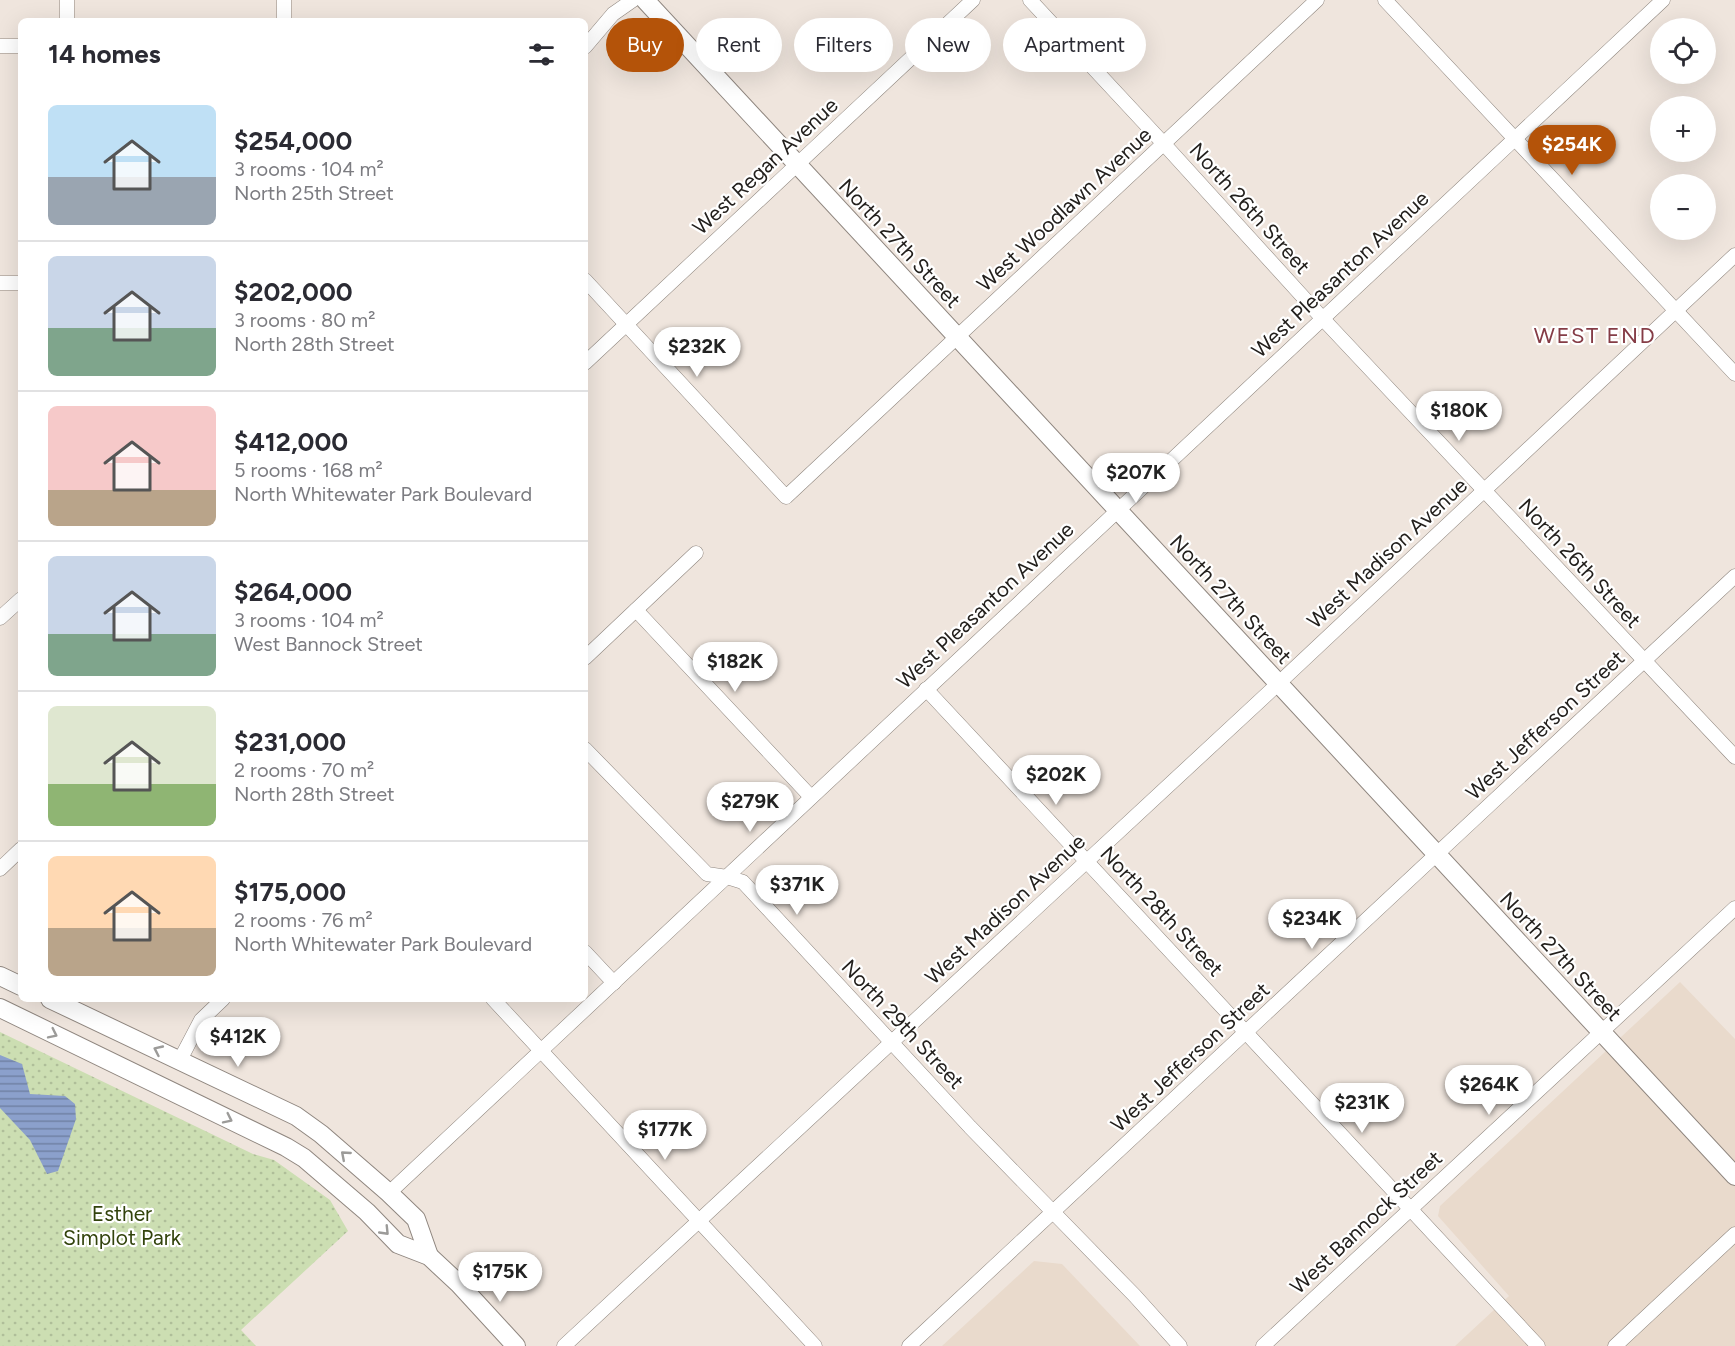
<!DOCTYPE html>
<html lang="en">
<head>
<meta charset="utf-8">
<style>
	:root { --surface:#fff; --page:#f2f2f3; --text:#2b2b33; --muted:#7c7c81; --line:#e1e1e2; --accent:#b45309 }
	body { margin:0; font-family:Figtree,sans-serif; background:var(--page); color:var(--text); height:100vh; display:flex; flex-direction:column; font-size:22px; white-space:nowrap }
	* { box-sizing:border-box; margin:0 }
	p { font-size:20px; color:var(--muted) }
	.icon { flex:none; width:33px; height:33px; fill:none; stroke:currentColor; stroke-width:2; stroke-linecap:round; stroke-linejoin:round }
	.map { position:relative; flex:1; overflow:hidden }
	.side { position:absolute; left:18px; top:18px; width:570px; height:984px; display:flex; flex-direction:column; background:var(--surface); border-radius:9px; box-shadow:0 6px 24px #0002 }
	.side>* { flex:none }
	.top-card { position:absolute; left:606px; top:18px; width:570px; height:54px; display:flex; gap:12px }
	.tools { position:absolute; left:1650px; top:18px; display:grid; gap:12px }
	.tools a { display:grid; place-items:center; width:66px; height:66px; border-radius:50%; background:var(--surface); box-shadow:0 6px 24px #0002; font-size:30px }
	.price { position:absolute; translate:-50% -51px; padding:0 14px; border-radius:21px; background:#fff; color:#222; font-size:20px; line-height:39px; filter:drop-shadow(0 2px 3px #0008) }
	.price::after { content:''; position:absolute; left:50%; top:36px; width:18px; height:14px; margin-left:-9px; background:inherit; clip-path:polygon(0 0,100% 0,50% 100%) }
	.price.active { background:var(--accent); color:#fff }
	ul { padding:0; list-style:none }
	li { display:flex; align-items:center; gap:18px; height:150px; padding:0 30px }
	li+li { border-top:2px solid var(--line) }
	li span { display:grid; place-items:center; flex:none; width:168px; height:120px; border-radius:9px; color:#555 }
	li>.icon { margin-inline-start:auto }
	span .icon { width:72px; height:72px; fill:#fffc; stroke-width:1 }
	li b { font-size:26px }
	h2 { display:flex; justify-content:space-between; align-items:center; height:72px; padding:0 30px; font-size:26px }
	.pill { padding:0 21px; border-radius:27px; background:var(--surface); box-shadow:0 6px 24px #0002; font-size:21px; line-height:54px }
	.pill.active { background:var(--accent); color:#fff }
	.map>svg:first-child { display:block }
</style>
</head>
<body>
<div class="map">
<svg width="1735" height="1346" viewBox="0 0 1735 1346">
	<defs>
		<pattern id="park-dots" width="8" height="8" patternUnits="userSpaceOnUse" patternTransform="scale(1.5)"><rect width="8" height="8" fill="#ccdeb2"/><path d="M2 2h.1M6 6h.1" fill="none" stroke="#afbe99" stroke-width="1.8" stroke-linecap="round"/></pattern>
		<pattern id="water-rules" width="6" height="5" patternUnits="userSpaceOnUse" patternTransform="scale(1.5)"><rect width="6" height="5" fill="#8ba0cc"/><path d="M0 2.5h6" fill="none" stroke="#7182a5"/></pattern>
	</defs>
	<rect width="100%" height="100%" fill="#efe5dd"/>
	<g fill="#e9dacc">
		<path d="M1680 982 1735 1039V1346H1455L1509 1296 1438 1216 1440 1206Z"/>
		<path d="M1034 1261 1062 1264 1140 1346H942Z"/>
	</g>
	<path fill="url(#park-dots)" d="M0 1032 253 1154 274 1160 330 1200 348 1231 241 1330 256 1346H0Z"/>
	<path fill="url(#water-rules)" d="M0 1055 22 1064 30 1094 65 1096 75 1104 76 1119 58 1171 47 1174 30 1140 0 1108Z"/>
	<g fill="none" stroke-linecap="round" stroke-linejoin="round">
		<defs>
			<g id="street">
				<path d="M67 0V21"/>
				<path d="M1030 0 1164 144 1323 319 1735 757"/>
				<path d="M1385 0 1735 374"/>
				<path d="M284 21V0"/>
				<path d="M0 46H21"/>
				<path d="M585 47 613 14 633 0"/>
				<path d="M585 280 786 497 1317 0"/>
				<path d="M0 283H21"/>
				<path d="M585 363 973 0"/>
				<path d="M636 610 811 797"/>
				<path d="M0 618 21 599"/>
				<path d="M585 658 696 553"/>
				<path d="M926 689 1538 1346"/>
				<path d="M585 749 707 874 727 877 743 882 970 1127 1135 1296 1180 1346"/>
				<path d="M0 869 21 849"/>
				<path d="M585 952 614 983"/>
				<path d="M493 999 815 1346"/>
				<path d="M180 1060 201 1020 223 999"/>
				<path d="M389 1193 1663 0"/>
				<path d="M564 1346 1265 696 1735 255"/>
				<path d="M909 1346 1735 576"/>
				<path d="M1263 1346 1735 908"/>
				<path d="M1615 1346 1735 1234"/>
			</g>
			<g id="secondary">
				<path d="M645 0 1735 1176"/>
				<path d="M0 976 21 986"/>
				<path d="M50 999 296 1116 321 1134 389 1193 416 1219 429 1256"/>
				<path d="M0 1008 286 1147 304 1158 367 1212 398 1244 429 1256 459 1284 516 1346"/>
			</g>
		</defs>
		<use href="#street" stroke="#8f867f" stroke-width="15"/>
		<use href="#secondary" stroke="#8f867f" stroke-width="20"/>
		<use href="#street" stroke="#fff" stroke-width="14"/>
		<use href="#secondary" stroke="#fff" stroke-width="18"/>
	</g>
	<defs><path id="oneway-chevron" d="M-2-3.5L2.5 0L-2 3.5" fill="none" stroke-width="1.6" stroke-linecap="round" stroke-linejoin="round" transform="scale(1.5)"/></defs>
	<g stroke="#9c9b99">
		<use href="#oneway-chevron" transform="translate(53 1034) rotate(26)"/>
		<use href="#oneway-chevron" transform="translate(158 1050) rotate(-155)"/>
		<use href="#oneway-chevron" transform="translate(228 1119) rotate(26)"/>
		<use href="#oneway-chevron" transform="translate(345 1155) rotate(-139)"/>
		<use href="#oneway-chevron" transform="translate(385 1231) rotate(46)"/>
	</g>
	<g text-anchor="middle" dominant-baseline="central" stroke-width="4.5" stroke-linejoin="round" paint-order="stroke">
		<g font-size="21" fill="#23201d" stroke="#fff">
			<text transform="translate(765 166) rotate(-43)">West Regan Avenue</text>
			<text transform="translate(1250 208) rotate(48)">North 26th Street</text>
			<text transform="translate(1064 209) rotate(-43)">West Woodlawn Avenue</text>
			<text transform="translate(900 243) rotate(47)">North 27th Street</text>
			<text transform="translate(1340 274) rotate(-43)">West Pleasanton Avenue</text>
			<text transform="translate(1387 553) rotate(-43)">West Madison Avenue</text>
			<text transform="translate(1580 563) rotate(47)">North 26th Street</text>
			<text transform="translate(1231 599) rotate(47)">North 27th Street</text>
			<text transform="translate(985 605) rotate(-43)">West Pleasanton Avenue</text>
			<text transform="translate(1545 725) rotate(-43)">West Jefferson Street</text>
			<text transform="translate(1005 909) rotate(-43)">West Madison Avenue</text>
			<text transform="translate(1162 911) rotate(47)">North 28th Street</text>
			<text transform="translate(1561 956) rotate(47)">North 27th Street</text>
			<text transform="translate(903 1024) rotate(47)">North 29th Street</text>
			<text transform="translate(1190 1057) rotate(-43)">West Jefferson Street</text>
			<text transform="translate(1366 1222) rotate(-43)">West Bannock Street</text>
		</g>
		<g font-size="21" fill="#32430c" stroke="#fff">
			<text x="122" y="1213">Esther<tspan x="122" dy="24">Simplot Park</tspan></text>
		</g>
		<g font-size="22" letter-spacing="1.5" fill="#853c46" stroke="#fff">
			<text x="1595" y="335">WEST END</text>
		</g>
	</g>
</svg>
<div class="tools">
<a><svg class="icon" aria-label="locate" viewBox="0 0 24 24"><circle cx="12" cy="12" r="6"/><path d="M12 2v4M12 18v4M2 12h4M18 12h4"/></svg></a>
<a>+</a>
<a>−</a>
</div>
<b class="price active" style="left:1572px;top:176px">$254K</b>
<b class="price" style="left:697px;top:378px">$232K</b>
<b class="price" style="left:1459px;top:442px">$180K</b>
<b class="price" style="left:1136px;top:504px">$207K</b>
<b class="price" style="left:735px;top:693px">$182K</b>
<b class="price" style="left:1056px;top:806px">$202K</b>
<b class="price" style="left:750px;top:833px">$279K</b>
<b class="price" style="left:797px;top:916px">$371K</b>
<b class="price" style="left:1312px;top:950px">$234K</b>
<b class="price" style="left:238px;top:1068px">$412K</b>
<b class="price" style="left:1489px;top:1116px">$264K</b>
<b class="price" style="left:1362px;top:1134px">$231K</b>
<b class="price" style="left:665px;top:1161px">$177K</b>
<b class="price" style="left:500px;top:1303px">$175K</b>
<div class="top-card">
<a class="pill active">Buy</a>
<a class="pill">Rent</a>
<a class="pill">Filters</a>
<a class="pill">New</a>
<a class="pill">Apartment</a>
</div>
<section class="side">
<h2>14 homes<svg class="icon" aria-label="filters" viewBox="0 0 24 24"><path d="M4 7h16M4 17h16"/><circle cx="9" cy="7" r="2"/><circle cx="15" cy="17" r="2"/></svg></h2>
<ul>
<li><span style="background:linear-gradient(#bfe0f5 60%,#9aa5b1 0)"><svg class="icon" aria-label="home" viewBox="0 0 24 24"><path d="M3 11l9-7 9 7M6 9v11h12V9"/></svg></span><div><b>$254,000</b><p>3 rooms · 104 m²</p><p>North 25th Street</p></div></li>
<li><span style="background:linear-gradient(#c9d6e8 60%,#7fa58c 0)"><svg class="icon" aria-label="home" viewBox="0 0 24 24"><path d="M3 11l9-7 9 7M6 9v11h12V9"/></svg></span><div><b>$202,000</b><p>3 rooms · 80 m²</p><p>North 28th Street</p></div></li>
<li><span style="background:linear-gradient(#f6c9c9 70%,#b9a48a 0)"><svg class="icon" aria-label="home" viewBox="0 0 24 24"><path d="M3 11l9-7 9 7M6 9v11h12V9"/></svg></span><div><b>$412,000</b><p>5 rooms · 168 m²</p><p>North Whitewater Park Boulevard</p></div></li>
<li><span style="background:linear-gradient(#c9d6e8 65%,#7fa58c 0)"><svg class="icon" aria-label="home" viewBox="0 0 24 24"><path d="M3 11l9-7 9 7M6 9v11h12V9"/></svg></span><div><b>$264,000</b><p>3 rooms · 104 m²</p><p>West Bannock Street</p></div></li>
<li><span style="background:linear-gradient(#dfe7d0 65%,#8fb573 0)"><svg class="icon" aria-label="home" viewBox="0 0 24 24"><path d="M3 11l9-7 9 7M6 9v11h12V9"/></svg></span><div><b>$231,000</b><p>2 rooms · 70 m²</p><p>North 28th Street</p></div></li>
<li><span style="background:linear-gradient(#ffd9b3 60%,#b9a48a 0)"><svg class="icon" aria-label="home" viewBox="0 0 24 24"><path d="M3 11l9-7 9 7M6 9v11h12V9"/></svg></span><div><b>$175,000</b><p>2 rooms · 76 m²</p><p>North Whitewater Park Boulevard</p></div></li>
</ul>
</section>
</div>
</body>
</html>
